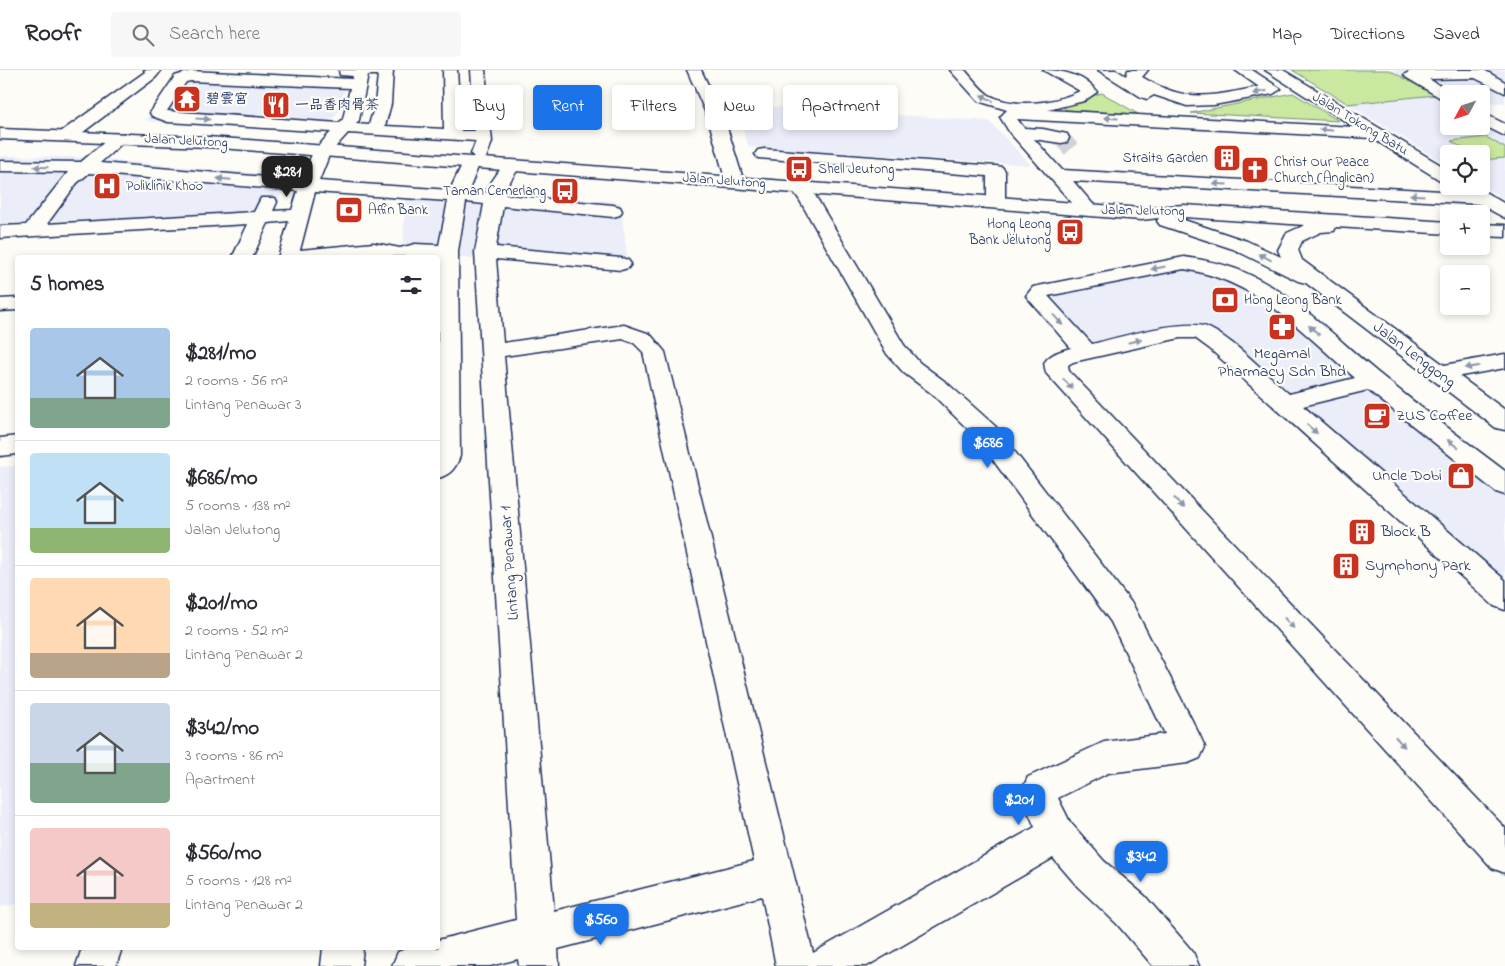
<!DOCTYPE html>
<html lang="en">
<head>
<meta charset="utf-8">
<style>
	:root { --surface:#fff; --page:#f7f7f7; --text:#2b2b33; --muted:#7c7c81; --line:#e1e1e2; --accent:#1a73e8 }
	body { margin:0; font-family:"Indie Flower","LXGW WenKai TC",sans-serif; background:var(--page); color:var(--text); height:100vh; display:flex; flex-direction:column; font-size:19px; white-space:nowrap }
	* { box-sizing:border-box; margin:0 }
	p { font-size:16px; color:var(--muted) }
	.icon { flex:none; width:28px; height:28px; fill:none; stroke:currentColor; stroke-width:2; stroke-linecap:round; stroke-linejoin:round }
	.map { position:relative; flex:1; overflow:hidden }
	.sheet { position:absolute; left:15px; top:185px; width:425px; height:695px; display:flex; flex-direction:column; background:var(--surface); border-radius:5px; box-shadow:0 2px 8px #0003 }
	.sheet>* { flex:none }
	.hud { position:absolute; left:455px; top:15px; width:475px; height:45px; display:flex; gap:10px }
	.needle { width:32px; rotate:230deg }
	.fabs { position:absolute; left:1440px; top:15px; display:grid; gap:10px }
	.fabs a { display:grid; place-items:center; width:50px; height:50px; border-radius:5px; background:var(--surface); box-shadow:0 2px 8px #0003; font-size:25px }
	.price { position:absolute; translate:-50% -42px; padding:0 11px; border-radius:10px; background:var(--accent); color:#fff; font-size:16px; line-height:32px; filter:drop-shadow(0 1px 2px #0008) }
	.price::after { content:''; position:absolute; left:50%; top:30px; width:15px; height:11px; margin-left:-8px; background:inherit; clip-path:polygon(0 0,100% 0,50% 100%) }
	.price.selected { background:#222; color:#fff }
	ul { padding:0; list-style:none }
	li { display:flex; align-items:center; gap:15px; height:125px; padding:0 15px }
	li+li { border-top:1px solid var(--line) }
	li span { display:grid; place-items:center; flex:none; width:140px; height:100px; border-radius:5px; color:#555 }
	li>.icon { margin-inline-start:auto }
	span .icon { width:60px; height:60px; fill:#fffc; stroke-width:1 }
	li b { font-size:21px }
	h2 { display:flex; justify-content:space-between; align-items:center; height:60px; padding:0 15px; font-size:21px }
	.chip { padding:0 18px; border-radius:5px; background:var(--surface); box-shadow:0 2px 8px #0003; font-size:18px; line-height:45px }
	.chip.selected { background:var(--accent); color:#fff }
	header { display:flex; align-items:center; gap:30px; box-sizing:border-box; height:70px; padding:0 25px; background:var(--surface); border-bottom:1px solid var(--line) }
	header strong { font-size:24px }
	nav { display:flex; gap:28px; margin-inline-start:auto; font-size:18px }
	.search { width:350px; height:45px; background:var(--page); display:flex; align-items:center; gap:12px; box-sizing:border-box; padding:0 18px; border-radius:5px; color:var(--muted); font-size:19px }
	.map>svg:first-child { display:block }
</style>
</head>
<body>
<header>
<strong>Roofr</strong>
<div class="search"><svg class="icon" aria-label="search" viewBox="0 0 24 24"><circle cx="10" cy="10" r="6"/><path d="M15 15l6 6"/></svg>Search here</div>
<nav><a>Map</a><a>Directions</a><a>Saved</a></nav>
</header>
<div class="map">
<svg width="1505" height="896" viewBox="0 0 1505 896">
	<rect width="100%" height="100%" fill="#fdfcf7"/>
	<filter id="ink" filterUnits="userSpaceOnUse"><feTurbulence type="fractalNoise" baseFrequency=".02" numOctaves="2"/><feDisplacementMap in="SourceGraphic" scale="10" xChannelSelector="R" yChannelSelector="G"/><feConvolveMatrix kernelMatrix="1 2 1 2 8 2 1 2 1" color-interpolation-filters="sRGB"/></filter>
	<g filter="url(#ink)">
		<g fill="#ebeef9">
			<path d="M1292 0H1505V33H1481V24H1449V56H1481V43L1505 56V130L1481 115V84H1449V96Z"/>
			<path d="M178 1 347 10 339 41 321 62 146 51Z"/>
			<path d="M733 34 989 51 1031 95 749 77Z"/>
			<path d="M0 86 75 87 287 106 271 156 0 168Z"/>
			<path d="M406 115 620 132 629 200 418 185 403 174Z"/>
			<path d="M1184 193 1241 207 1505 415V528L1199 262 1087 282 1038 223Z"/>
			<path d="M17 396 18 834 0 837V397Z"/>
		</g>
		<g fill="#cae89f" stroke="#728c7e">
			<path d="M1292 0H1389L1435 25 1348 34Z"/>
			<path d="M1102 23 1138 44 1066 40 1062 35Z"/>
			<path d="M1293 23 1339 51 1191 43Z"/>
			<path d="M1486 67 1505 78V88L1483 90 1481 84H1472L1451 71Z"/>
		</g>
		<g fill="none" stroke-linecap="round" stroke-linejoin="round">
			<path stroke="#d0d3d8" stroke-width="17" stroke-dasharray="17 8" stroke-linecap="butt" d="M1061 68 1071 79"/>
			<defs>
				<g id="minor">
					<path d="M144 0H159L160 2 155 8 74 69H62L60 65 62 61 145 2Z"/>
					<path d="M339 0H393L391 34 385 56 444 59 443 0H457L461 61H475L471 0H485L492 72 486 88 477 89 480 92 468 122 487 123 488 117 506 91H518L521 95 506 117 505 125 613 135 620 137 622 141 620 145 613 147 503 136 496 177 621 188 628 190 631 194 628 198 621 200 496 189 503 273 624 255 650 264 665 282 813 883 1035 757 1020 724 1028 707 1104 672 1165 664 1111 552 977 368 931 323 904 303 887 284 799 129 790 117 793 113C805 110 810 117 816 127L904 275 920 293 947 313 995 356 1133 535 1200 666 1205 677 1200 688 1188 693 1108 703 1058 728 1070 752 1104 791 1145 826 1193 882 1199 896H1153L1117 854 1078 817 1053 788 867 896H776L762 826 558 879 559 896H519L518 889 490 896H392L398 882 408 878H438V870L516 850 475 182 484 134 466 132 458 181 460 386C456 398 450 405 438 408V187C385 185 332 188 278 188L289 151 268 153 252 188H232L248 154 0 168V156L26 155 68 102 0 101V91L81 92 114 64H126L128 68 100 93 301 110 313 82 331 62 168 52 152 46 150 43 175 6 191 1 352 9 353 6 340 5ZM368 5H378L375 34 369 55 356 54 359 50ZM191 11 350 18 343 49 339 53 167 41 186 12ZM348 63 476 71 471 84 474 87 465 88 450 120 319 111 330 83ZM89 103 276 119 298 121 292 140 273 141 277 132 275 128H261L254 142 47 154 77 113ZM315 122 448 131 439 175 415 174 400 178 374 173 300 180ZM623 269 634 273 643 282 754 791 554 841 504 286Z"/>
					<path d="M687 0H701L724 48 744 112 741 116H729L726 112 708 48Z"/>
					<path d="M950 0H965C972 8 980 19 989 25 1015 39 1055 33 1080 21L1043 0C1062 0 1085 5 1097 22L1084 31 1048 40 1354 57 1265 0H1283L1449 100V113L1443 112 1372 68 1017 49 1024 58 1043 59 1067 64 1069 68 1067 72 1061 73 1034 69 1062 100 1460 122 1459 120 1461 116H1475L1505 134V148L1479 134 1073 111 1098 140 1096 144H1082L1010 63 1000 47 1007 40 978 31Z"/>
					<path d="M1098 0H1116L1126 6 1128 0H1148L1142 7C1187 34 1210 26 1259 17L1235 0H1252L1281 19 1273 24 1214 35 1187 36 1154 25 1147 29 1141 27Z"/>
					<path d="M1412 0H1484L1505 12V23L1475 8 1429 9 1453 24H1449V33L1407 8 1404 5Z"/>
					<path d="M1481 42 1505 54V66L1481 54Z"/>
					<path d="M764 79 996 96 1002 97 1005 101V133L1003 137H989L987 133V106L758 88 755 84 758 80Z"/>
					<path d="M1184 187C1205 190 1226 194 1246 203 1298 226 1338 271 1382 306 1422 339 1464 370 1505 401V425L1496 422 1368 320 1303 336 1505 510V540L1494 536 1210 279 1195 268H1180L1073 292 1068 295 1069 301 1505 758V803L1492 798 1046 303 1044 293C1051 283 1060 281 1071 278L1026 226 1033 217ZM1184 199C1258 211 1301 261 1355 308L1289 324C1265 303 1237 272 1209 258 1186 247 1118 268 1092 274L1048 226Z"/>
					<path d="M18 228V240L0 241V229Z"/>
					<path d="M1505 284V298L1439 310 1431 308 1427 303 1431 298 1439 296Z"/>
					<path d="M18 366V384L0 386V368Z"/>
					<path d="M82 878H122L116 896H76Z"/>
					<path d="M323 878H363L361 896H321Z"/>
				</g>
				<g id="major">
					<path d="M0 59 208 67 1141 138 1184 135 1449 152V164L1336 157 1334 161 1321 162 1302 171 1298 180 1302 190 1505 340V360L1496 358 1306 213 1298 211 1233 179 1160 155 1157 151 1159 148 1141 150 208 77 0 69ZM1175 147H1184L1305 155 1287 163 1278 180 1281 187 1247 171Z"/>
					<path d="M1481 154 1505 155V167L1481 166Z"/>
				</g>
			</defs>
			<use href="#minor" stroke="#1b2f5e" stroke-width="3"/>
			<use href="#major" stroke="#1b2f5e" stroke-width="3"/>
			<use href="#minor" fill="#fdfcf7" fill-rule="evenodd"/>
			<use href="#major" fill="#fdfcf7" fill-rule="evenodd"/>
		</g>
		<defs><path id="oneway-solid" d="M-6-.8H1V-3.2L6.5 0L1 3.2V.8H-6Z" transform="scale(1.25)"/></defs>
		<g fill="#8c96aa">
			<use href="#oneway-solid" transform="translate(1260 22) rotate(170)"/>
			<use href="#oneway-solid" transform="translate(987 28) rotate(-154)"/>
			<use href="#oneway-solid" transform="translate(1111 48) rotate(-177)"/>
			<use href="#oneway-solid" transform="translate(203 49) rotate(3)"/>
			<use href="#oneway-solid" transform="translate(1326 60) rotate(-177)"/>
			<use href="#oneway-solid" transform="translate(41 97) rotate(-179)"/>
			<use href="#oneway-solid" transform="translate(224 109) rotate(-175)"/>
			<use href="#oneway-solid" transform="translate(1220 114) rotate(-177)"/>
			<use href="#oneway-solid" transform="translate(1417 125) rotate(-177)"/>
			<use href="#oneway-solid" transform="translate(1265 187) rotate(-152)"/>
			<use href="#oneway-solid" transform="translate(1158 198) rotate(169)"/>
			<use href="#oneway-solid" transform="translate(1058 250) rotate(48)"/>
			<use href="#oneway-solid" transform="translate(1314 260) rotate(-139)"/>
			<use href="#oneway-solid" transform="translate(1135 271) rotate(-13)"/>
			<use href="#oneway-solid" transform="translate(1472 297) rotate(170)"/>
			<use href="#oneway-solid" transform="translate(1068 314) rotate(47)"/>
			<use href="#oneway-solid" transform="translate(1312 359) rotate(41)"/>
			<use href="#oneway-solid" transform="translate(1453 374) rotate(-142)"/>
			<use href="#oneway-solid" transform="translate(1179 433) rotate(47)"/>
			<use href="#oneway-solid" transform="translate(1289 553) rotate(47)"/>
			<use href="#oneway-solid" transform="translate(1400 672) rotate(47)"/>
		</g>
	</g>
	<defs>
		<symbol id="temple-square" viewBox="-11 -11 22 22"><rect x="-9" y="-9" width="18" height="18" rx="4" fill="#c8321e" stroke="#fdfcf7"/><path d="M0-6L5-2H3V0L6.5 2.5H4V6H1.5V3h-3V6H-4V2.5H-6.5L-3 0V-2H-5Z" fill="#fff"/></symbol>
		<symbol id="restaurant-square" viewBox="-11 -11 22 22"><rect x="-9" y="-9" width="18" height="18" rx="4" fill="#c8321e" stroke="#fdfcf7"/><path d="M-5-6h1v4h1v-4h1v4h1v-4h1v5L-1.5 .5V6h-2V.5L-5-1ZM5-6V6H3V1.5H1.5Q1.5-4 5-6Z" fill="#fff"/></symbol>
		<symbol id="building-square" viewBox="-11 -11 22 22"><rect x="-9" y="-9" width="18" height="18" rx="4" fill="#c8321e" stroke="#fdfcf7"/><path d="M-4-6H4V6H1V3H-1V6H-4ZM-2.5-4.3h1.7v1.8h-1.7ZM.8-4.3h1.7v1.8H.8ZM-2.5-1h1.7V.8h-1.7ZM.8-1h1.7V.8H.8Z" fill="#fff"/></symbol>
		<symbol id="bus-square" viewBox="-11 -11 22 22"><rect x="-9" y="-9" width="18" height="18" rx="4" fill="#c8321e" stroke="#fdfcf7"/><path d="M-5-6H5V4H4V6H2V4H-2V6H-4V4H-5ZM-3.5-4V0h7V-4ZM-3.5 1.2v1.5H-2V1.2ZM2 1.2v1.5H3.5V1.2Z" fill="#fff"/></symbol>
		<symbol id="church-square" viewBox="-11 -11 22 22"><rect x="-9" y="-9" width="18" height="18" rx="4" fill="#c8321e" stroke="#fdfcf7"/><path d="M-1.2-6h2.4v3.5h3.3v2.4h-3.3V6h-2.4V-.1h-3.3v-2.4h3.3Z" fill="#fff"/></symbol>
		<symbol id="hospital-square" viewBox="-11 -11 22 22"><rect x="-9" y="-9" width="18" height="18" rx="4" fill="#c8321e" stroke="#fdfcf7"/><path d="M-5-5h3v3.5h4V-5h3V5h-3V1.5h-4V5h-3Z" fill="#fff"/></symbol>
		<symbol id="bank-square" viewBox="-11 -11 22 22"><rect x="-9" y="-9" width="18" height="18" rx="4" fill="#c8321e" stroke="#fdfcf7"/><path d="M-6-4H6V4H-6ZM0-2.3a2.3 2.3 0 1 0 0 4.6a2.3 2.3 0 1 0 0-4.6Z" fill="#fff"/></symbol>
		<symbol id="pharmacy-square" viewBox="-11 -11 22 22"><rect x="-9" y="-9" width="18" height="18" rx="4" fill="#c8321e" stroke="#fdfcf7"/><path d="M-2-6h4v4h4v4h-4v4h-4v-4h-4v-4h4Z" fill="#fff"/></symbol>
		<symbol id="cafe-square" viewBox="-11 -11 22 22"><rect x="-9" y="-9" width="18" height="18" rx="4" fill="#c8321e" stroke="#fdfcf7"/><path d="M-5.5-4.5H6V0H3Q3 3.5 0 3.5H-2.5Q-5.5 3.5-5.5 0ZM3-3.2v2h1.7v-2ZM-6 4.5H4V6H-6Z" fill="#fff"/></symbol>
		<symbol id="shop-square" viewBox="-11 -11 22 22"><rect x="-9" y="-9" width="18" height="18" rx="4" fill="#c8321e" stroke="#fdfcf7"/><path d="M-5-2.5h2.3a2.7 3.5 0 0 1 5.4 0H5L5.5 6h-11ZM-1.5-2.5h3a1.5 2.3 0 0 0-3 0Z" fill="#fff"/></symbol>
	</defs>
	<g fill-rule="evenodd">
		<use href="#temple-square" x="171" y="13" width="32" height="32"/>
		<use href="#restaurant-square" x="260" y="19" width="32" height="32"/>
		<use href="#building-square" x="1211" y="72" width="32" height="32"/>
		<use href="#bus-square" x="783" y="83" width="32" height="32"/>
		<use href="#church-square" x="1239" y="84" width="32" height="32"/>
		<use href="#hospital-square" x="91" y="100" width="32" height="32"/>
		<use href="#bus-square" x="549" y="105" width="32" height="32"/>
		<use href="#bank-square" x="333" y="124" width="32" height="32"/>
		<use href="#bus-square" x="1054" y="146" width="32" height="32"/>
		<use href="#bank-square" x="1209" y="214" width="32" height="32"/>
		<use href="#pharmacy-square" x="1266" y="241" width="32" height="32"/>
		<use href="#cafe-square" x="1361" y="330" width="32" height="32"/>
		<use href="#shop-square" x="1445" y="390" width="32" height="32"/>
		<use href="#building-square" x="1346" y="446" width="32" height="32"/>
		<use href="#building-square" x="1330" y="480" width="32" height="32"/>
	</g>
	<g text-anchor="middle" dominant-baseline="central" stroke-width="4.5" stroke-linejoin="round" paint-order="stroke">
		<g font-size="14" fill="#1b2f5e" stroke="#fdfcf7" text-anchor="start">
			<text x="206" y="29">碧雲宮</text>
			<text x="295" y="35">一品香肉骨茶</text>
			<text x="1208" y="88" text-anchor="end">Straits Garden</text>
			<text x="1274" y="92">Christ Our Peace<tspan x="1274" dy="16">Church (Anglican)</tspan></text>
			<text x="818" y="99">Shell Jeutong</text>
			<text x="126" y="116">Poliklinik Khoo</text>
			<text x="546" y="121" text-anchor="end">Taman Cemerlang</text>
			<text x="368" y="140">Affin Bank</text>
			<text x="1051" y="154" text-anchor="end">Hong Leong<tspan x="1051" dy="16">Bank Jelutong</tspan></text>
			<text x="1244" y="230">Hong Leong Bank</text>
		</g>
		<g font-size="14" fill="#1b2f5e" stroke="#fdfcf7">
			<text transform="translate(1360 54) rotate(31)">Jalan Tokong Batu</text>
			<text transform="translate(186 71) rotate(3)">Jalan Jelutong</text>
			<text transform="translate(724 111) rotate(4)">Jalan Jelutong</text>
			<text transform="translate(1143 141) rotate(1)">Jalan Jelutong</text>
		</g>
		<g font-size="16" fill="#1b2f5e" stroke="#fdfcf7" text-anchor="start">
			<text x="1282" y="284" text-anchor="middle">Megamal<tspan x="1282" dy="18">Pharmacy Sdn Bhd</tspan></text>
			<text x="1396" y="346">ZUS Coffee</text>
			<text x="1442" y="406" text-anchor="end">Uncle Dobi</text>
			<text x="1381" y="462">Block B</text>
			<text x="1365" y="496">Symphony Park</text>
		</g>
		<g font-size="16" fill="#1b2f5e" stroke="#fdfcf7">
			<text transform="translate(1414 285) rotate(37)">Jalan Lenggong</text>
			<text transform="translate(510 493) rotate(-94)">Lintang Penawar 1</text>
		</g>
	</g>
</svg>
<div class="fabs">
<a><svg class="needle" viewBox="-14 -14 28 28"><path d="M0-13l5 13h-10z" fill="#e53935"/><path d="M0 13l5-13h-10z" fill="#7c7c81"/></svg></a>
<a><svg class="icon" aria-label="locate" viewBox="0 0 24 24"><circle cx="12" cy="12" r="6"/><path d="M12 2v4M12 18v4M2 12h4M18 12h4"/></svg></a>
<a>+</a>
<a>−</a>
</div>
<b class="price selected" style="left:287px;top:128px">$281</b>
<b class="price" style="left:988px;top:399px">$686</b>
<b class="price" style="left:1019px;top:756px">$201</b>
<b class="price" style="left:1141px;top:813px">$342</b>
<b class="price" style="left:601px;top:876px">$560</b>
<div class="hud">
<a class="chip">Buy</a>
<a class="chip selected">Rent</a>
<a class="chip">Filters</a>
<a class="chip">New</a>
<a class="chip">Apartment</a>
</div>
<section class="sheet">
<h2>5 homes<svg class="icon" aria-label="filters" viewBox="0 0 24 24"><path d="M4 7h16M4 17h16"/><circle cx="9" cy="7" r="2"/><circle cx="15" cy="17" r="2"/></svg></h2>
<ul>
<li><span style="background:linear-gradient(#a9c7e8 70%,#7fa58c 0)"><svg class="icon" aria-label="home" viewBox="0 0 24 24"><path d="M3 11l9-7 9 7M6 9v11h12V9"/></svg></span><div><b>$281/mo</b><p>2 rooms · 56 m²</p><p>Lintang Penawar 3</p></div></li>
<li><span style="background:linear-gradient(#bfe0f5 75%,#8fb573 0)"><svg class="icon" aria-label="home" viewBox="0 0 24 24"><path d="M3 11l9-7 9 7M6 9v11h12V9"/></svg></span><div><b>$686/mo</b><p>5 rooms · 138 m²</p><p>Jalan Jelutong</p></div></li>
<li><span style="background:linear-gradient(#ffd9b3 75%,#b9a48a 0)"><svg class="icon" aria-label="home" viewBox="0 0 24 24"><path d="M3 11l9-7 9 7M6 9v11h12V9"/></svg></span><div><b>$201/mo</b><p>2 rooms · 52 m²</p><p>Lintang Penawar 2</p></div></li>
<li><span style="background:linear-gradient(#c9d6e8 60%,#7fa58c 0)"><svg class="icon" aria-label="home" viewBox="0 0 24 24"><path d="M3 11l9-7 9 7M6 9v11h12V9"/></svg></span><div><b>$342/mo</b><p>3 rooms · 86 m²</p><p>Apartment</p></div></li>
<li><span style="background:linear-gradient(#f6c9c9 75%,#c2b280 0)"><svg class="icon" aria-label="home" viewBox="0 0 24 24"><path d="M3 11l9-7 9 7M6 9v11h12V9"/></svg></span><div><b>$560/mo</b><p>5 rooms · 128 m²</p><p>Lintang Penawar 2</p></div></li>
</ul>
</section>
</div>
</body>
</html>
